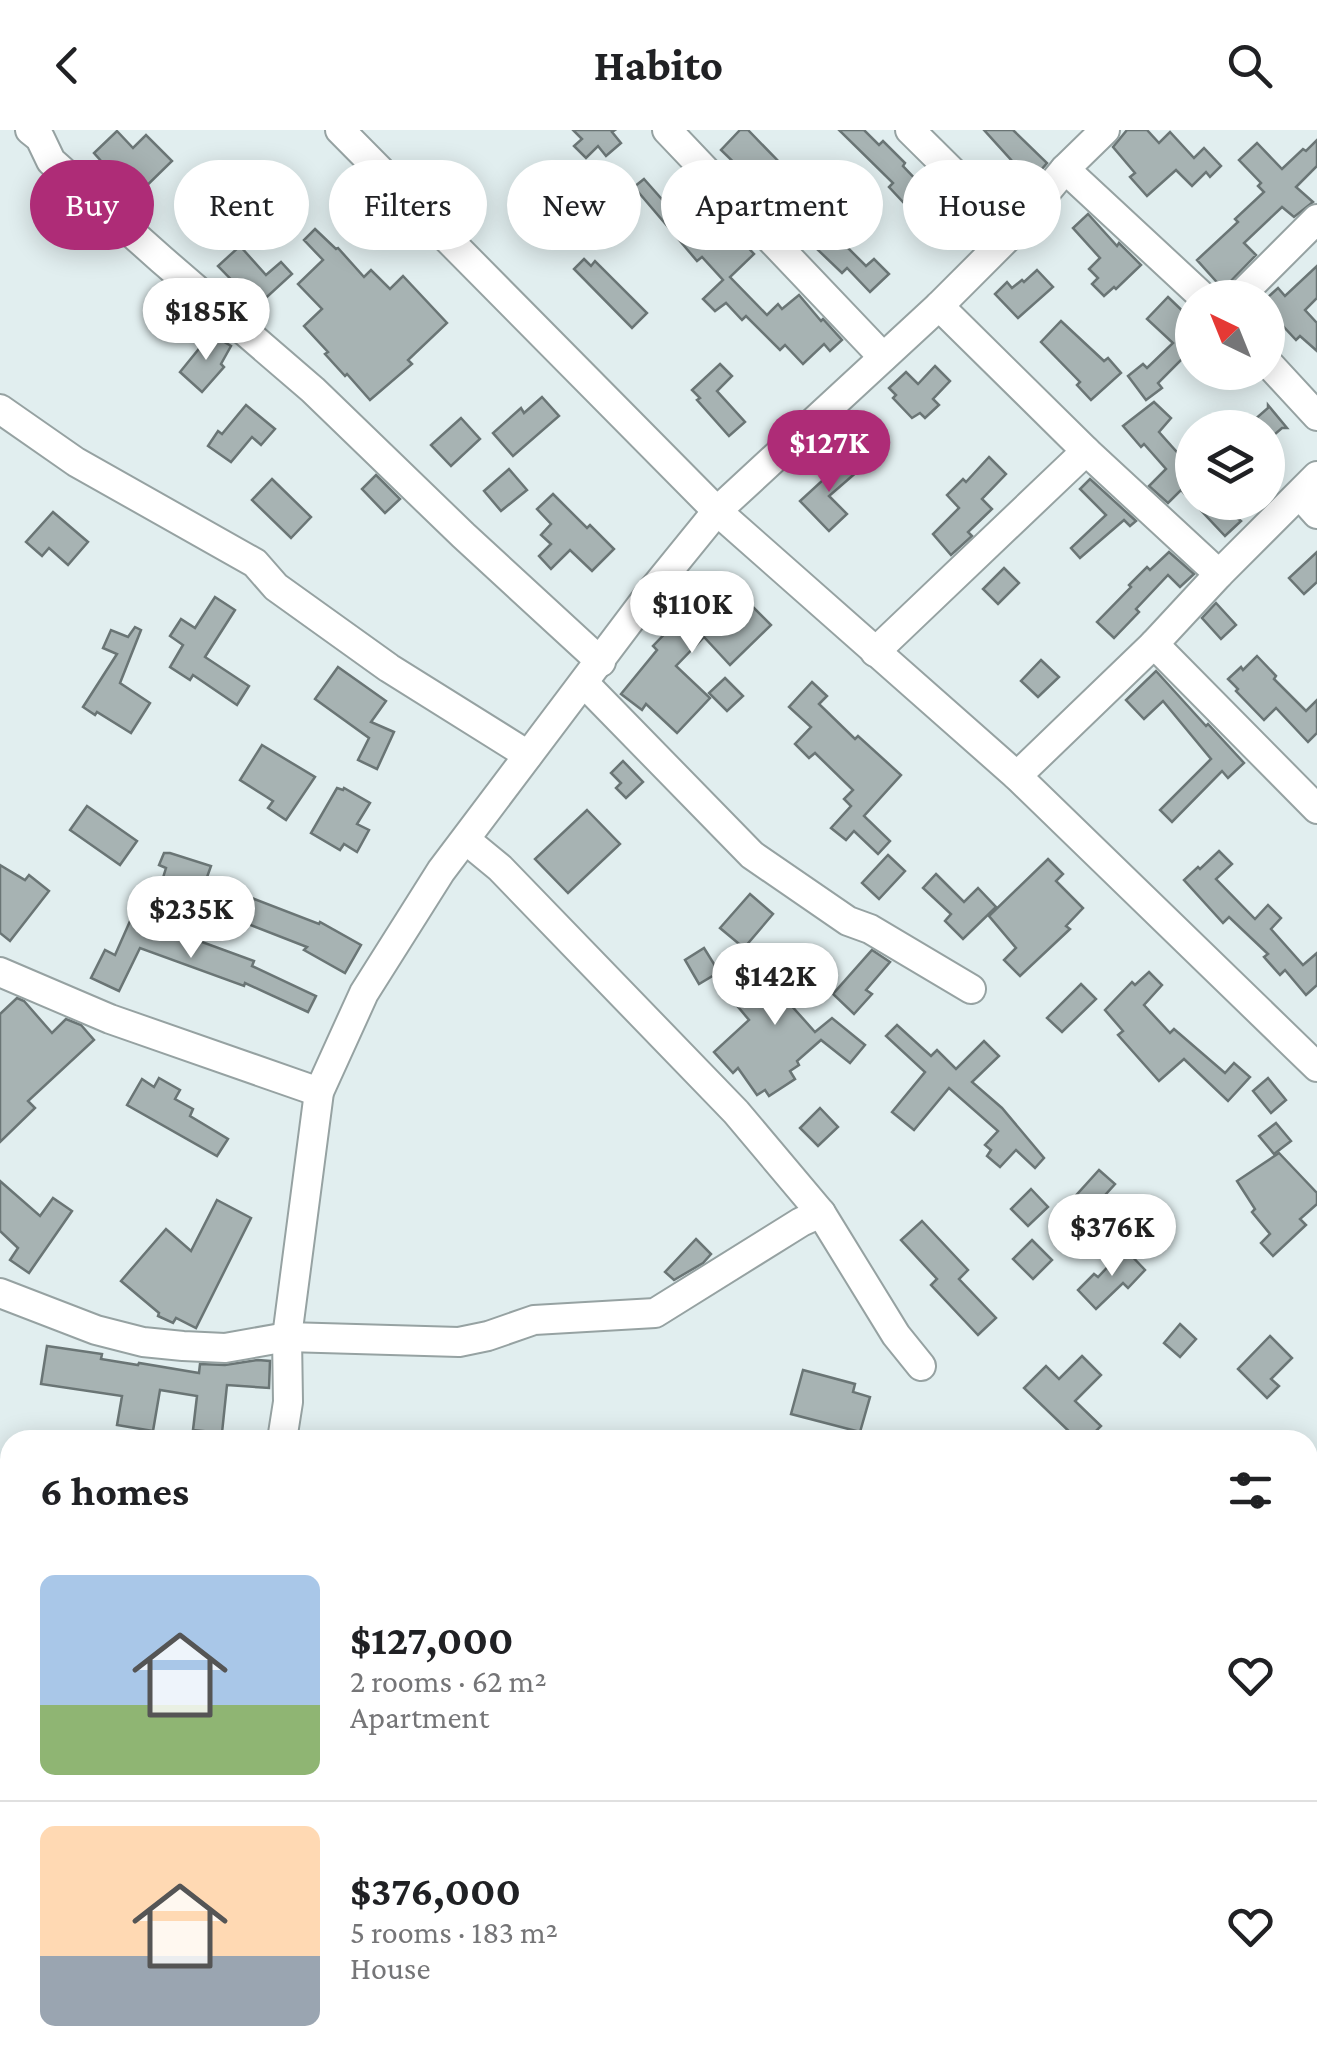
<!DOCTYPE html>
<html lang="en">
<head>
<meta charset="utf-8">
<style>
	:root { --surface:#fff; --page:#f2f2f2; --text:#202124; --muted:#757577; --line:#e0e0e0; --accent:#ae2c77 }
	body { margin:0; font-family:"Crimson Pro",serif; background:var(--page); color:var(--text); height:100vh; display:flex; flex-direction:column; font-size:38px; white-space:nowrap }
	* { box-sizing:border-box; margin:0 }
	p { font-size:32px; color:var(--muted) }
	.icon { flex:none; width:55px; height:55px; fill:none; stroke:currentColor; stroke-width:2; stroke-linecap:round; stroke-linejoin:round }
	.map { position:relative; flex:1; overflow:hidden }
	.panel { position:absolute; left:0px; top:1300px; width:1318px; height:642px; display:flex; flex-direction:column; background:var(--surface); border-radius:30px 30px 0 0; box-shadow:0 5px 25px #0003 }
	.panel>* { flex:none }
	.hud { position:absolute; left:30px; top:30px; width:1258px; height:90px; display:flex; gap:20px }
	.needle { width:65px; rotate:317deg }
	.tools { position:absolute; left:1175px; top:150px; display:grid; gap:20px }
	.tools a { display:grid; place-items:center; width:110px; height:110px; border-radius:50%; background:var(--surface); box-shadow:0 5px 25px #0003; font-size:50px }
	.price { position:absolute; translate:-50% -85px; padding:0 22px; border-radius:35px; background:#fff; color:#222; font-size:32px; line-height:65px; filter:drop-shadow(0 2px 5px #0008) }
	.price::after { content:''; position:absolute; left:50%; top:60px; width:30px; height:22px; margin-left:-15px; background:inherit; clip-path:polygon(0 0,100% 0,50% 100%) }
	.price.selected { background:var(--accent); color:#fff }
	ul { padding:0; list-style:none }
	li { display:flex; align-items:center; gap:30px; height:250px; padding:0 40px }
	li+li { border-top:2px solid var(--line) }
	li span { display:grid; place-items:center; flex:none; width:280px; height:200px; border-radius:15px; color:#555 }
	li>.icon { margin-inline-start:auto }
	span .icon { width:120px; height:120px; fill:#fffc; stroke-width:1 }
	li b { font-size:42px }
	h2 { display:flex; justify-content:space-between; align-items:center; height:120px; padding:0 40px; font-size:42px }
	.chip { padding:0 35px; border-radius:45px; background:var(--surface); box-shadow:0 5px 25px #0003; font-size:35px; line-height:90px }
	.chip.selected { background:var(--accent); color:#fff }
	header { display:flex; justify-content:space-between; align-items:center; height:130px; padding:0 40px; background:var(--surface); font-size:45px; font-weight:700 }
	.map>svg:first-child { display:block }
</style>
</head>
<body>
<header><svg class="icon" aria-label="back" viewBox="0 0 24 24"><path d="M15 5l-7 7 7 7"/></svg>Habito<svg class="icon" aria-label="search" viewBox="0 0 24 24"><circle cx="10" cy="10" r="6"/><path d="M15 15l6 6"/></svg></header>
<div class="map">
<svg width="1317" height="1941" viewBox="0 0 1317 1941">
	<rect width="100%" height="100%" fill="#e1eeef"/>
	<g fill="#a7b3b3" stroke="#6a7575" stroke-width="2.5">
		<path d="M573 0H615L612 2 621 13 606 26 598 16 586 28 574 16 582 9Z"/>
		<path d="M740 0H748L783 36 777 42 806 72 790 87 721 20Z"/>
		<path d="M839 0H864L879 15 883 11 905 33 903 36 921 55 903 72 889 57 893 53Z"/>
		<path d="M984 0H1013L1047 33 1011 75 988 52 1012 31Z"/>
		<path d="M1127 0H1147L1159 13 1170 2 1194 28 1204 18 1221 36 1210 47 1206 42 1192 56 1176 40 1147 66 1130 47 1135 43 1113 17Z"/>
		<path d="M117 1 133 18 146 5 172 31 129 73 104 47 110 41 94 23Z"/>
		<path d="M1317 10V36L1296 57 1313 72 1294 87 1282 77 1244 113 1256 125 1223 159 1197 130 1238 92 1235 89 1264 62 1258 56 1261 53 1239 30 1257 13 1282 39 1303 19 1306 21Z"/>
		<path d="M644 49 675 84 680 80 705 108 721 94 736 111 739 108 754 124 730 147 767 185 778 174 782 179 799 165 821 191 823 189 842 210 830 221 824 214 803 234 785 215 780 220 746 186 742 190 726 173 715 181 703 169 723 150 702 127 697 131 634 57Z"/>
		<path d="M1088 84 1117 116 1119 113 1141 135 1116 159 1114 157 1104 166 1092 154 1098 148 1089 139 1100 128 1073 98Z"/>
		<path d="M315 99 336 119 338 118 364 147 371 140 390 159 403 146 447 193 408 230 412 234 370 270 347 244 345 246 325 224 328 222 304 196 322 179 298 154 323 130 304 110Z"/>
		<path d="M834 104 866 136 874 129 889 144 870 162 847 138 842 143 818 120Z"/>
		<path d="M240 116 266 145 281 132 292 144 257 176 218 136Z"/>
		<path d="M584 129 591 136 595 131 647 183 632 198 574 139Z"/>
		<path d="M1317 136V168L1305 180 1317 193V221L1300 206 1296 210 1268 180V167L1278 158 1285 166Z"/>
		<path d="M1037 140 1053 157 1018 188 995 164 1007 152 1012 158 1022 150 1024 152Z"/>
		<path d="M1168 167 1192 190V219L1158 253 1162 258 1146 270 1128 246 1143 234 1147 238 1173 213 1147 189Z"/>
		<path d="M1061 191 1104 231 1108 228 1121 243 1091 270 1077 255 1080 252 1041 212Z"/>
		<path d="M211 204 231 216 221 234 224 237 202 262 180 242Z"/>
		<path d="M720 234 732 246 717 261 745 292 729 306 697 270 700 268 692 260Z"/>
		<path d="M935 236 950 251 933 269 939 275 925 288 920 283 912 288 893 268 896 265 889 258 906 242 918 254Z"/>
		<path d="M542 267 559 286 513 326 493 303 521 278 524 283Z"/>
		<path d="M1154 272 1171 288 1159 302 1192 339V372L1181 360 1168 373 1149 356 1166 339 1144 314 1141 317 1123 296Z"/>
		<path d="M246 275 275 299 261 315 252 307 231 332 208 316 218 301 222 304Z"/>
		<path d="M1268 275 1287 298H1282L1268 310V298H1245L1268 278Z"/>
		<path d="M461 288 480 309 451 336 431 315Z"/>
		<path d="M848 327 859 340 829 366 847 384 829 401 800 371Z"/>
		<path d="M989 327 1006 344 982 369 992 379 968 402 972 406 951 425 933 404 959 378 947 365 963 349 966 352Z"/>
		<path d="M509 339 527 360 501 381 484 361Z"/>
		<path d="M376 345 400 369 385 383 362 359Z"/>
		<path d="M272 349 311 387 291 408 252 370Z"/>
		<path d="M1090 349 1136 391 1130 396 1124 390 1080 428 1071 418 1106 385 1080 359Z"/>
		<path d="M553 364 587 398 590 395 614 419 592 441 570 420 551 439 539 426 551 414 541 405 551 394 537 379Z"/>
		<path d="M1193 372H1252L1236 387 1241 391 1225 406Z"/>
		<path d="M53 382 88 412 68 435 49 418 42 426 26 412Z"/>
		<path d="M1169 422 1194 444 1180 457 1168 445 1136 479 1139 482 1114 508 1097 492 1131 457 1129 455 1147 437 1150 440Z"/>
		<path d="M1317 422V452L1304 464 1289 448Z"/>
		<path d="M1004 438 1019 453 998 474 983 459Z"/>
		<path d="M704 452 739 488 752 476 771 495 730 535 704 507 676 536 710 568 677 603 646 574 642 580 621 564 657 520 653 516 682 486 684 488 687 485 684 480 693 471 689 466Z"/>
		<path d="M215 467 235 480 205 527 249 556 237 575 193 545 190 550 170 537 183 515 170 506 181 489 195 498Z"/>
		<path d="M1216 473 1236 495 1221 509 1202 488Z"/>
		<path d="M135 497 141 500 120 553 150 573 131 603 97 582 95 585 83 577 117 524 103 518 111 500 128 507Z"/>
		<path d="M1257 526 1276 546 1274 549 1306 581 1317 570V603L1308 612 1276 578 1264 590 1236 561 1238 559 1228 549 1241 537 1243 540Z"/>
		<path d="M1041 530 1059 547 1038 567 1021 551Z"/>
		<path d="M338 537 386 571 371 592 394 602 377 639 358 630 369 608 315 569Z"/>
		<path d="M1156 541 1206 596 1208 594 1244 633 1228 648 1222 641 1172 692 1160 680 1211 629 1163 571 1144 589 1126 570Z"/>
		<path d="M725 548 743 566 727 581 709 563Z"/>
		<path d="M812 552 827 566 819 574 855 609 858 606 901 645 864 686 890 711 878 724 854 701 846 710 831 698 851 676 844 669 853 660 815 623 809 628 795 614 811 597 789 577Z"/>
		<path d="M262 615 315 647 286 690 268 678 273 671 240 650Z"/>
		<path d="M623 631 643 652 626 668 616 658 621 653 611 643Z"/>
		<path d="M337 658 343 660 344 658 370 673 357 694 369 700 357 722 344 714 340 720 311 703Z"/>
		<path d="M87 676 137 711 120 735 70 700Z"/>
		<path d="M587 680 620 714 568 763 535 729Z"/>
		<path d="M1219 721 1232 734 1216 749 1255 789 1268 775 1281 788 1271 799 1303 835 1317 823V855L1306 865 1285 840 1280 845 1264 827 1268 824 1229 787 1223 793 1184 750 1198 737 1200 739Z"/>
		<path d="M164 723H170L211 736 201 764 162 751 166 738 159 735Z"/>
		<path d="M888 725 905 741 879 769 862 753Z"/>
		<path d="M1048 729 1063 744 1056 751 1083 778 1066 796 1070 799 1020 846 1004 830 1016 818 989 786Z"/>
		<path d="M0 735 25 750 29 745 49 761 10 811 0 803Z"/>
		<path d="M936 744 964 772 978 758 996 777 963 809 945 791 951 784 923 758Z"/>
		<path d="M239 763 319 794 320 792 361 815 345 843 304 820 307 817 230 787Z"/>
		<path d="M750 764 773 784 744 818 720 798Z"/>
		<path d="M134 782 192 805 191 808 254 831 252 836 316 866 308 882 245 853 244 856 140 818 119 861 91 848 105 820 115 825Z"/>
		<path d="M704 818 719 842 699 854 685 830Z"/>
		<path d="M872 820 890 832 866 860 872 864 854 884 833 864Z"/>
		<path d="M762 823 773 834 781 828 807 855 789 873 815 902 832 888 865 915 850 933 821 910 797 931 799 935 790 941 795 949 769 966 765 960 757 965 738 938 733 943 714 922 749 890 724 860Z"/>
		<path d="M1149 842 1162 855 1144 875 1170 903 1174 899 1225 943 1234 933 1250 947 1228 971 1184 929 1159 951 1118 905 1123 901 1105 880 1132 852 1135 855Z"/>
		<path d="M1081 854 1096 869 1062 902 1047 888Z"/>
		<path d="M17 868 24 871 52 903 66 889 81 895 94 910 28 971 35 978 0 1012V884Z"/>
		<path d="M897 895 931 926 937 920 956 939 984 911 999 926 972 952 1002 978 1044 1028 1035 1038 1016 1020 1000 1037 987 1026 991 1020 985 1015 998 1001 949 958 914 1000 892 982 925 942 886 906Z"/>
		<path d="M159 948 180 960 175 969 193 979 190 986 228 1009 217 1026 127 975 142 949 154 957Z"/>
		<path d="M1268 948 1286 970 1271 983 1253 961Z"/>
		<path d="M820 978 838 997 818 1016 800 998Z"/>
		<path d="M1276 993 1291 1011 1274 1024 1259 1006Z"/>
		<path d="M1279 1023 1317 1063V1074L1300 1089 1306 1095 1273 1126 1261 1113 1270 1104 1252 1082 1255 1079 1237 1051Z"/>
		<path d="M1099 1040 1115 1054 1087 1085 1071 1071Z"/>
		<path d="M0 1051 40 1086 53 1068 72 1081 29 1143 10 1130 18 1118 0 1101Z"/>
		<path d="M1031 1059 1048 1077 1028 1096 1011 1079Z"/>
		<path d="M217 1070 251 1088 196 1198 176 1188 173 1193 158 1186 159 1183 121 1151 166 1099 191 1121Z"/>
		<path d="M922 1091 968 1140 959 1149 996 1188 978 1205 931 1155 937 1149 901 1110Z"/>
		<path d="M696 1109 711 1124 703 1133 674 1150 665 1142Z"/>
		<path d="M1032 1110 1052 1130 1033 1149 1013 1129Z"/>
		<path d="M1125 1119 1145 1140 1128 1158 1123 1153 1096 1179 1078 1160 1094 1144 1098 1147Z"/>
		<path d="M1180 1194 1196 1209 1180 1227 1164 1213Z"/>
		<path d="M1270 1206 1292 1228 1271 1249 1279 1256 1267 1268 1238 1239Z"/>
		<path d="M47 1216 102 1224 101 1229 138 1235 139 1233 199 1243 200 1234 225 1235 258 1230 270 1231 269 1258 227 1255 222 1303 193 1300 197 1266 160 1260 153 1301 117 1295 122 1266 41 1254Z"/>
		<path d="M1082 1226 1101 1245 1075 1271 1101 1296 1087 1310H1078L1024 1258 1046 1236 1059 1249Z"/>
		<path d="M803 1240 855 1254 853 1262 870 1267 860 1302 791 1284Z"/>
	</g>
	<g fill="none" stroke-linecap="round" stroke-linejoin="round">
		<defs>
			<g id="minor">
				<path d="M30 0 40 8 51 31 161 129 313 260 463 405 601 532"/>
				<path d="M340 0 717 381 1017 646 1317 937"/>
				<path d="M667 0 883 227"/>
				<path d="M910 0 1013 102"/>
				<path d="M1065 39 1204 168"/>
				<path d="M1238 168 1317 89"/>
				<path d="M939 176 1086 321 1219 444"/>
				<path d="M1268 233 1317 286"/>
				<path d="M0 279 76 332 255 433 276 457 389 538 528 625"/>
				<path d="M1300 365 1317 384"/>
				<path d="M1154 514 1317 679"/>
				<path d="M875 522 1086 321"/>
				<path d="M584 553 752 725 848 791 870 799 971 859"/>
				<path d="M1017 646 1154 514 1219 444 1317 346"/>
				<path d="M466 710 500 738 736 982 821 1083 896 1205 921 1236"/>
				<path d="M0 842 110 889 319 962"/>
				<path d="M0 1163 96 1200 143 1212 183 1216 225 1218 287 1207 459 1212 488 1206 534 1190 655 1183 801 1092 821 1083"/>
				<path d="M282 1310 288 1272 287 1207 319 962 364 863 441 741 652 461 717 381 939 176 1013 102 1065 39 1105 0"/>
				<path d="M0 1415 10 1417"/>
				<path d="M207 1932 208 1941"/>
				<path d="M688 1932 721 1941"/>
				<path d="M758 1932V1941"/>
				<path d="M1072 1932V1941"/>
			</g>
		</defs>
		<use href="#minor" stroke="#96a2a2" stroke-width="32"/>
		<use href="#minor" stroke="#fff" stroke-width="28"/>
	</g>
</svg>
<div class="tools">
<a><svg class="needle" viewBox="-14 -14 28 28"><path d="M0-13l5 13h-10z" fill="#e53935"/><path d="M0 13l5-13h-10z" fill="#757577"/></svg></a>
<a><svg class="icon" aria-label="layers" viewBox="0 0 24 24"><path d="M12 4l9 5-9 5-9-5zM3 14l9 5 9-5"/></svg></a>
</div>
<b class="price" style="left:206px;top:233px">$185K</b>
<b class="price selected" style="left:829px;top:365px">$127K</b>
<b class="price" style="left:692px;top:526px">$110K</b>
<b class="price" style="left:191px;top:831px">$235K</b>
<b class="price" style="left:775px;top:898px">$142K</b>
<b class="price" style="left:1112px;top:1149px">$376K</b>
<div class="hud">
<a class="chip selected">Buy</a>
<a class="chip">Rent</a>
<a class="chip">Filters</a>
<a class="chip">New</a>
<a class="chip">Apartment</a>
<a class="chip">House</a>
</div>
<section class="panel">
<h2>6 homes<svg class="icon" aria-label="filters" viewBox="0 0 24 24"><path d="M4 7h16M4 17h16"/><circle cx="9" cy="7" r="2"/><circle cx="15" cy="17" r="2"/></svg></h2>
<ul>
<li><span style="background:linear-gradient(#a9c7e8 65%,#8fb573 0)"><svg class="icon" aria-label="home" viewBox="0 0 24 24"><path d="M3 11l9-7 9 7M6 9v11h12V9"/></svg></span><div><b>$127,000</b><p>2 rooms · 62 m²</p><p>Apartment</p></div><svg class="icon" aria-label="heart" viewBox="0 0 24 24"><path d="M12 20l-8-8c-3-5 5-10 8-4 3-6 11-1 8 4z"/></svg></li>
<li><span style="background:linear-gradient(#ffd9b3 65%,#9aa5b1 0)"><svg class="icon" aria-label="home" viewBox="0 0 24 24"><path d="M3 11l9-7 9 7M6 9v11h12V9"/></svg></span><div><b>$376,000</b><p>5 rooms · 183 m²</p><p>House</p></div><svg class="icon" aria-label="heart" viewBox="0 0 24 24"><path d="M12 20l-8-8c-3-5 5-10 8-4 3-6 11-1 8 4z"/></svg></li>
</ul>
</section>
</div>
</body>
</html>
